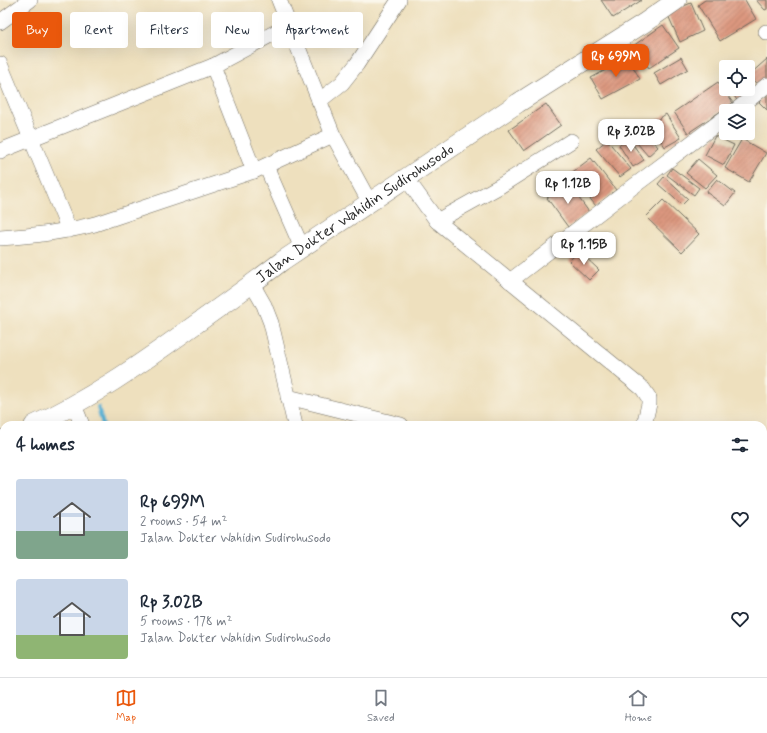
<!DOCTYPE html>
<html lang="en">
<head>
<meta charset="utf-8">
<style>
	:root { --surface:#fff; --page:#f2f2f3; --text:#1f2937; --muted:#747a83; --line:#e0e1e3; --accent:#ea580c }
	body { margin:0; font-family:Mynerve,sans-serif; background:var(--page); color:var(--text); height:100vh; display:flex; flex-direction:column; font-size:15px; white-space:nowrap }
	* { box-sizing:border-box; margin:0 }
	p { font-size:13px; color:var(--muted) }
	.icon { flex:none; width:22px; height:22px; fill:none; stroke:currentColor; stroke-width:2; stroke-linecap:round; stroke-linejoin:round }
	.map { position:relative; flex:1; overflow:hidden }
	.side { position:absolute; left:0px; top:421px; width:767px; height:256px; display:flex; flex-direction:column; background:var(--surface); border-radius:12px 12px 0 0; box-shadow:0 4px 16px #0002 }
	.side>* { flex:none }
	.hud { position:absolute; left:12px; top:12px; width:400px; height:36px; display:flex; gap:8px }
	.fabs { position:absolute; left:719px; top:60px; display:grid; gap:8px }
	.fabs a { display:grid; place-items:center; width:36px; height:36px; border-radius:4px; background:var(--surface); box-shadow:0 4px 16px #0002; font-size:20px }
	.price { position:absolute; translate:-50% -34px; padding:0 9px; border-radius:8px; background:#fff; color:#222; font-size:13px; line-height:26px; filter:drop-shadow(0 1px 2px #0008) }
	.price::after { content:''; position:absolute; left:50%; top:24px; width:12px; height:9px; margin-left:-6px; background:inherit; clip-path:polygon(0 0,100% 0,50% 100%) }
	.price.active { background:var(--accent); color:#fff }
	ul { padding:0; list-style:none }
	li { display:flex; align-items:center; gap:12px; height:100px; padding:0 16px }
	li span { display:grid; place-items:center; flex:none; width:112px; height:80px; border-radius:4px; color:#555 }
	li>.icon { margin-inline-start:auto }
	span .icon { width:48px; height:48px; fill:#fffc; stroke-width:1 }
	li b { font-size:17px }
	h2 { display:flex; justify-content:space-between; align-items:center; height:48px; padding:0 16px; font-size:17px }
	.tag { padding:0 14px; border-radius:4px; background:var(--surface); box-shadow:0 4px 16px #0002; font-size:14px; line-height:36px }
	.tag.active { background:var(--accent); color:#fff }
	.tab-bar { display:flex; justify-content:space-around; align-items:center; height:56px; border-top:1px solid var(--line); background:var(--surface); font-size:11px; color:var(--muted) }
	.tab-bar a { display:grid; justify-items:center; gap:2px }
	.tab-bar .active { color:var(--accent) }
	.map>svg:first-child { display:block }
</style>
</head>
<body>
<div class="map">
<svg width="767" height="677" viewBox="0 0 767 677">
	<defs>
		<pattern id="building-hatch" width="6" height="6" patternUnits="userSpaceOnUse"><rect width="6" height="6" fill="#dc977f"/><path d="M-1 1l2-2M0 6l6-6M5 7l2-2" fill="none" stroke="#b37b68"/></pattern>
	</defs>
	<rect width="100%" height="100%" fill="#fbf7ec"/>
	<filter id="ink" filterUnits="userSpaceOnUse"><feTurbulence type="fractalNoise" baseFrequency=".025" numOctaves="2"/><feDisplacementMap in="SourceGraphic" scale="8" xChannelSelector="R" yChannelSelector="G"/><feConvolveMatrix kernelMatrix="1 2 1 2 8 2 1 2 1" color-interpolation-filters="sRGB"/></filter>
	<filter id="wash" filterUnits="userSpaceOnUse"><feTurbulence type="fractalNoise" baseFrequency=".012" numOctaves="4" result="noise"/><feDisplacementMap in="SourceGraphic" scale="16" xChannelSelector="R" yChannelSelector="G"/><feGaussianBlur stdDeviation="0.9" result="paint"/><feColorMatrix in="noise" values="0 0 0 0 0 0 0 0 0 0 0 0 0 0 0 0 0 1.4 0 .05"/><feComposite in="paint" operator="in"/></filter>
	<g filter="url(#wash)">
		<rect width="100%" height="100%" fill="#eee0be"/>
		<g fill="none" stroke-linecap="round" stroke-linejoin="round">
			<g stroke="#56b1d4" stroke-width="4">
				<path d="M98 407 103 425"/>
				<path d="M499 673 512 677"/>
			</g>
		</g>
		<g id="blocks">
			<g fill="url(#building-hatch)">
				<path d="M601 0H642L613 18Z"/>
				<path d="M705 0H745L756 19 720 41 698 5Z"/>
				<path d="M756 0H767V9L765 10Z"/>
				<path d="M691 3 703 31 680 42 667 13Z"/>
				<path d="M663 25 679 48 649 68 633 46Z"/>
				<path d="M681 57 688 69 661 85 654 73Z"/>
				<path d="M628 58 640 79 603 99 591 78Z"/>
				<path d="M767 59V83L760 88 749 75Z"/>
				<path d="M718 82 733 103 688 133 674 112Z"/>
				<path d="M748 83 754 91 738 102 730 89H748Z"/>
				<path d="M767 94V110L759 102Z"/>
				<path d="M546 104 561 125 524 151 509 130Z"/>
				<path d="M666 114 681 138 665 147 651 124Z"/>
				<path d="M642 128 658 147 648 156 632 137Z"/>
				<path d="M715 136 734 145 724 165 705 155Z"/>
				<path d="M629 139 644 160 633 167 619 145Z"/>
				<path d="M742 139 766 153 749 182 725 168Z"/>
				<path d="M607 140 631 169 620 177 596 149Z"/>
				<path d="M591 158 616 190 596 206 570 174Z"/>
				<path d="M698 159 717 175 705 188 686 173Z"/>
				<path d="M672 168 699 188 694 195 667 175Z"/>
				<path d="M664 177 688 199 682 205 658 184Z"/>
				<path d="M717 179 735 193 725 206 706 192Z"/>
				<path d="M568 183 589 212 568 227 547 198Z"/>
				<path d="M663 200 699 234 682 252 646 217Z"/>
				<path d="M579 251 599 270 589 280 569 261Z"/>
			</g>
		</g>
	</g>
	<g filter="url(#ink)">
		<use href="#blocks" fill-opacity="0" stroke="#6f6a5e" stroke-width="1"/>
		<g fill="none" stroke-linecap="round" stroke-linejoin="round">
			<defs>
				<g id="minor">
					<path d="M279 0 333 135 370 203"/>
					<path d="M0 22 30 0"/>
					<path d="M766 32 767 33"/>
					<path d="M0 64 69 230"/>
					<path d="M213 66 254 171"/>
					<path d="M319 101 342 83 357 64 399 0"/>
					<path d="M735 111 767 85"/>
					<path d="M0 151 213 66 289 25"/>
					<path d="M266 166 302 248"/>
					<path d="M406 178 437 221 643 389 649 398V404L644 425"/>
					<path d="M437 221 500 186 571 141"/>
					<path d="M0 238C32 236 64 232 95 224L254 171 333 135"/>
					<path d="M510 281 630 189 726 117"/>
					<path d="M252 284 264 305 271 323 295 425"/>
					<path d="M288 397 401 425"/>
					<path d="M74 405 82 425"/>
					<path d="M763 540 767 541"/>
					<path d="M0 659 4 660"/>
					<path d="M114 673 127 677"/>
					<path d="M359 673 360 677"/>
					<path d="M482 673 495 677"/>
					<path d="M64 677 65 673"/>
				</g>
				<g id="major">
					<path id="s1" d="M34 425C89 400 139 365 189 329 220 307 251 285 282 261L518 103 644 23 677 0"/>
					<path d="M0 440 4 439"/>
				</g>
			</defs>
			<use href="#minor" stroke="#6f6a5e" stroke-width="16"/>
			<use href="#major" stroke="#6f6a5e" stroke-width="20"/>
			<use href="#minor" stroke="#fff" stroke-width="15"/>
			<use href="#major" stroke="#fff" stroke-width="19"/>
		</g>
	</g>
	<g text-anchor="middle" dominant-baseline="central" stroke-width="3" stroke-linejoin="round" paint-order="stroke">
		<g font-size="16" fill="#2b2b2b" stroke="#fbf7ec">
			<text stroke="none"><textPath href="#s1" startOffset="385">Jalan Dokter Wahidin Sudirohusodo</textPath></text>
		</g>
	</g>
</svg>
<div class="fabs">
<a><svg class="icon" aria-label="locate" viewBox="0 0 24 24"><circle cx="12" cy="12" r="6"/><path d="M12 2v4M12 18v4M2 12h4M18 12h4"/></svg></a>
<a><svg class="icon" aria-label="layers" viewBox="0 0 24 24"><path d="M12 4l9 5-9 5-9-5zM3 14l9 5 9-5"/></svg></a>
</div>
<b class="price active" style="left:616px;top:78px">Rp 699M</b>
<b class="price" style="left:631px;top:153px">Rp 3.02B</b>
<b class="price" style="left:568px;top:205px">Rp 1.12B</b>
<b class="price" style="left:584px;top:266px">Rp 1.15B</b>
<div class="hud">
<a class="tag active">Buy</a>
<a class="tag">Rent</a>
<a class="tag">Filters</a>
<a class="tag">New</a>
<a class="tag">Apartment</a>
</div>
<section class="side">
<h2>4 homes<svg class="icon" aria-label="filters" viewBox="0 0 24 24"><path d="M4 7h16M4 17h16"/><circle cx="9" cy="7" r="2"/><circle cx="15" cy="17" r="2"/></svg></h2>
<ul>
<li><span style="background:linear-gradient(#c9d6e8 65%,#7fa58c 0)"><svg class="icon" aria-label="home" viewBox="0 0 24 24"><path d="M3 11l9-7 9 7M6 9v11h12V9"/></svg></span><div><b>Rp 699M</b><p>2 rooms · 54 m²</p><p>Jalan Dokter Wahidin Sudirohusodo</p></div><svg class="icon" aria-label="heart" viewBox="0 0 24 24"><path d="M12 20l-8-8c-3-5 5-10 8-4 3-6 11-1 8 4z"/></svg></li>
<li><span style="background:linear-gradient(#c9d6e8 70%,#8fb573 0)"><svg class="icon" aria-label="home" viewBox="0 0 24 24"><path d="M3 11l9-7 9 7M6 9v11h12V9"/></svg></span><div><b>Rp 3.02B</b><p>5 rooms · 178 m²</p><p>Jalan Dokter Wahidin Sudirohusodo</p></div><svg class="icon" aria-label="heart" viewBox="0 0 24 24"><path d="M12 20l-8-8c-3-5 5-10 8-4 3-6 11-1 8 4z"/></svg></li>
</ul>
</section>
</div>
<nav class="tab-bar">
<a class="active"><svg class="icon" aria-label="map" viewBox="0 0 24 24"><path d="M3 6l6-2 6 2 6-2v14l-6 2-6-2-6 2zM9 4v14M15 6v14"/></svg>Map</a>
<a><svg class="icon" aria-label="saved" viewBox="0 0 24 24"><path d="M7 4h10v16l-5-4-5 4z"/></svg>Saved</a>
<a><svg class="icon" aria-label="home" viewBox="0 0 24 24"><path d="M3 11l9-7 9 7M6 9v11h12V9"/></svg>Home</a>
</nav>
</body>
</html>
